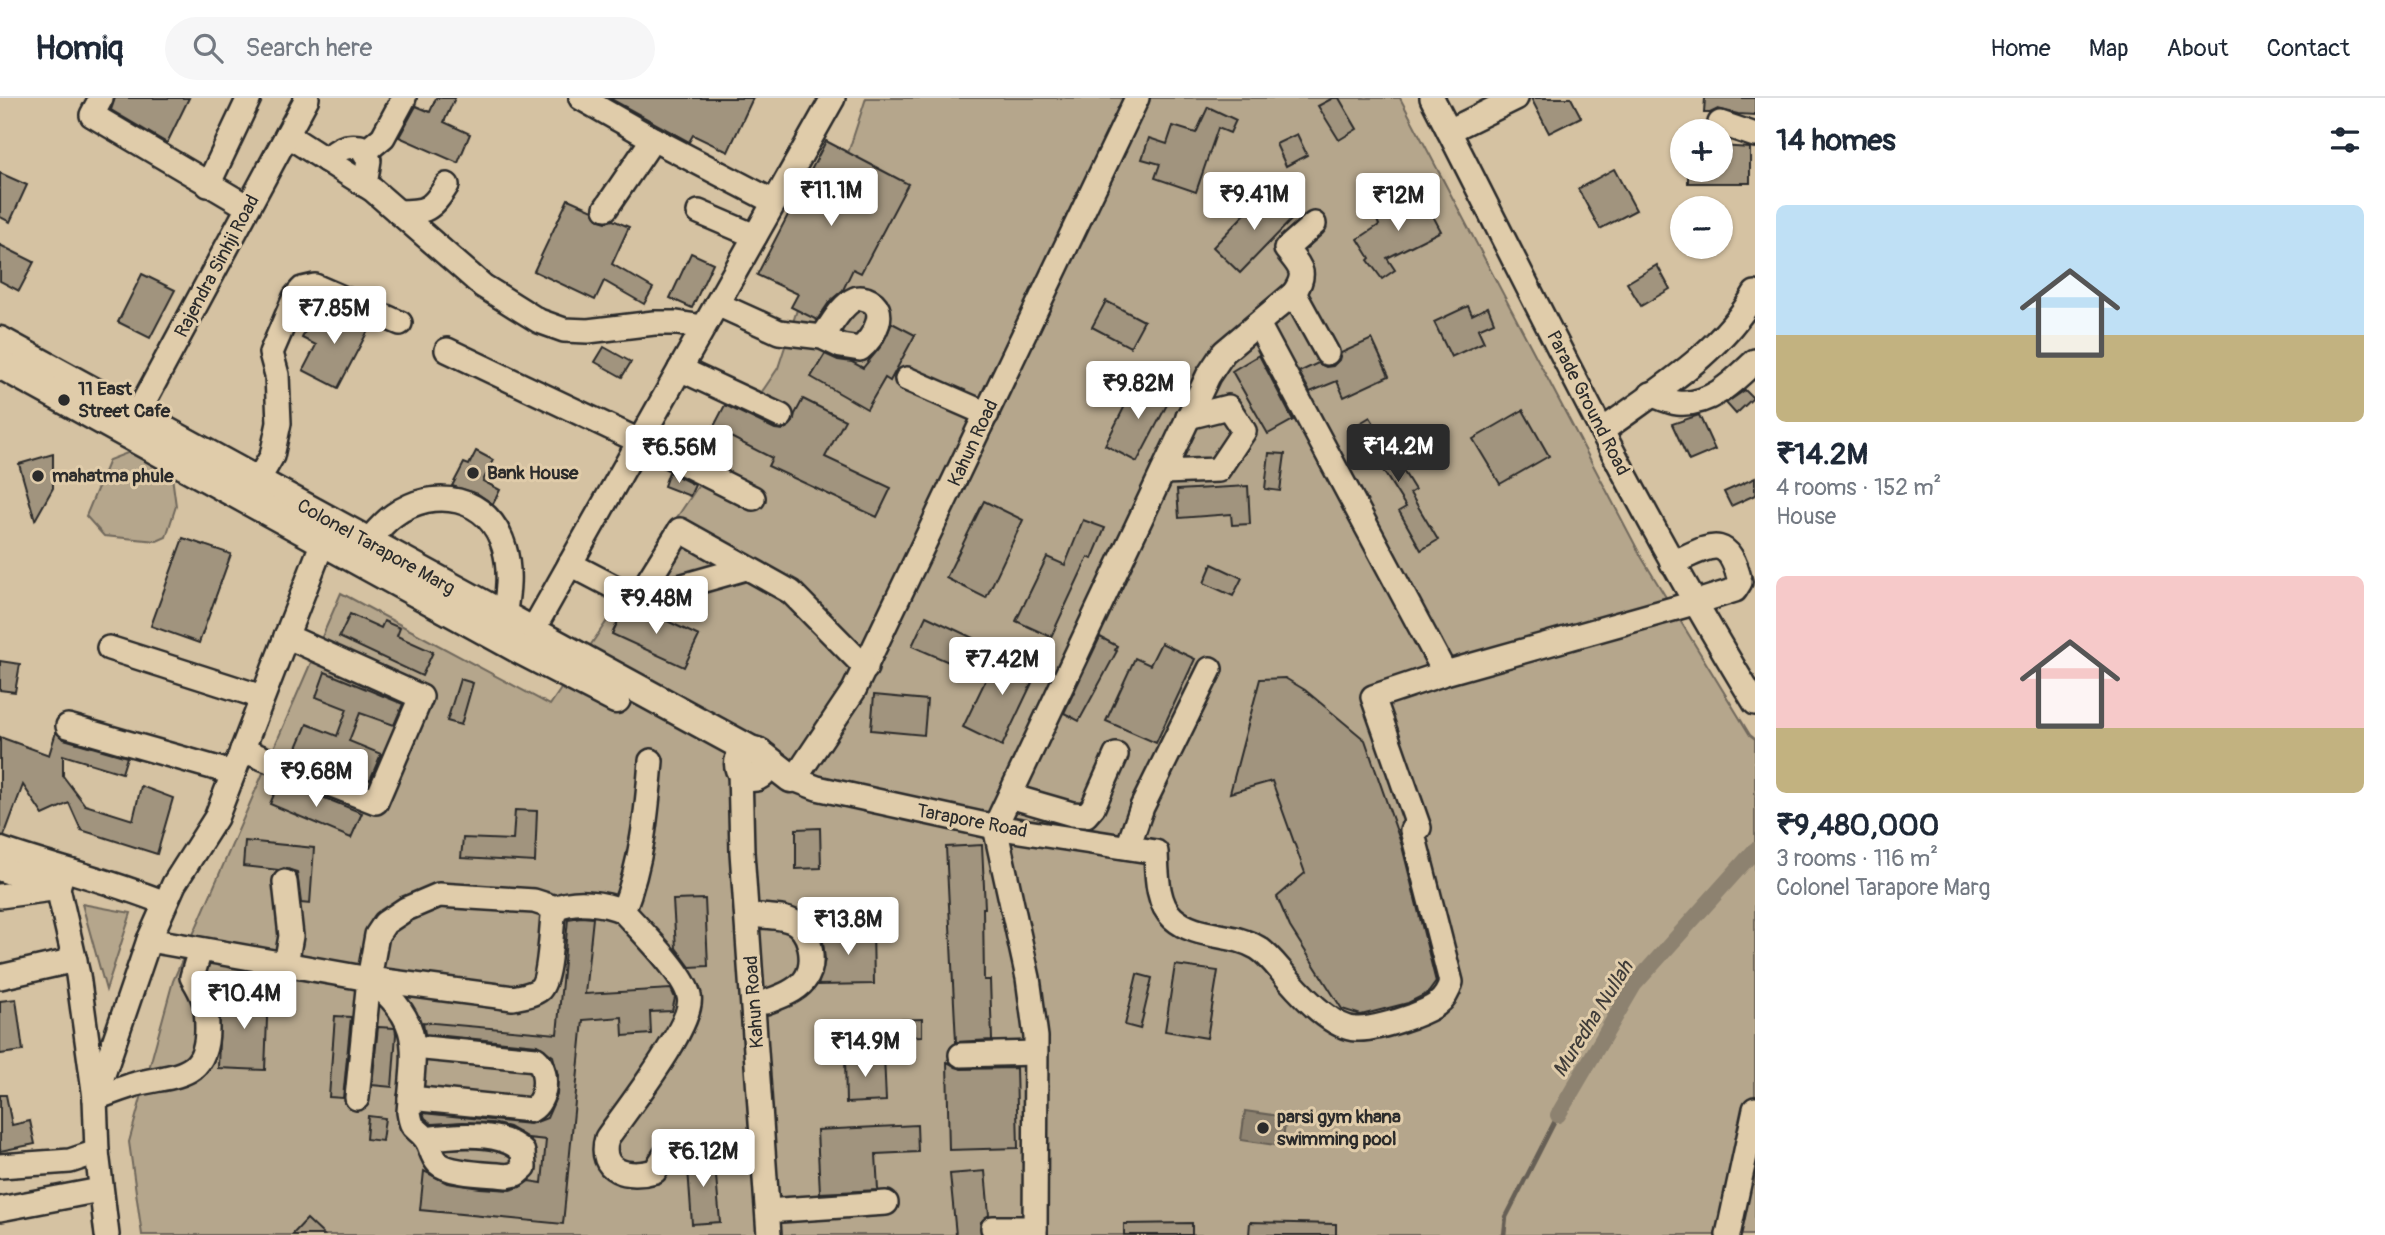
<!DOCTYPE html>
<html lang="en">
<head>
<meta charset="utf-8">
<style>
	:root { --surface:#fff; --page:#f6f6f7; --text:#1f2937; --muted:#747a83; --line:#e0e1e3; --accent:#2b2b2b }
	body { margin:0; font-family:Pangolin,sans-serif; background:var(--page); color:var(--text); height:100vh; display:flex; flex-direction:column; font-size:26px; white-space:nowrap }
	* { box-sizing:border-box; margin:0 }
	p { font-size:23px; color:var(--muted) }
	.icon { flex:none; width:38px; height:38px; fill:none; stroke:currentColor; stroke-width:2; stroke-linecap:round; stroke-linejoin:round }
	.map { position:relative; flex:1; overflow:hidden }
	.side { display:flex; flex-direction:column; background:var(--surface); width:630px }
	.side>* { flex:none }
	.fabs { position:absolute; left:1670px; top:21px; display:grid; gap:14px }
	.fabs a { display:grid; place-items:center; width:63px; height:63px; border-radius:50%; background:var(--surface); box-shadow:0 2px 5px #0004; font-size:35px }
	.price { position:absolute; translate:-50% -60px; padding:0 16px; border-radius:7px; background:#fff; color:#222; font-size:23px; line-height:46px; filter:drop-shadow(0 2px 4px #0008) }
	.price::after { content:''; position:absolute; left:50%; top:42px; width:21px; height:16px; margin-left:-10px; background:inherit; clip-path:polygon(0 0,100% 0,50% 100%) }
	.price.active { background:var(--accent); color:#fff }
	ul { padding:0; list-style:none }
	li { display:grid; align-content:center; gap:14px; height:371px; padding:0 21px }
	li span { display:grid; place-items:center; height:217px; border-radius:10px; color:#555 }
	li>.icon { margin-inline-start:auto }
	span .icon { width:126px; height:126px; fill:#fffc; stroke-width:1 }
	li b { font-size:30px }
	h2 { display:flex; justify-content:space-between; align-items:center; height:84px; padding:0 21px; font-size:30px }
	header { display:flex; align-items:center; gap:42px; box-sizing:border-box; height:98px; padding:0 35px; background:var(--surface); border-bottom:2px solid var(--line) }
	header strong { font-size:33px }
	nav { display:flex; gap:38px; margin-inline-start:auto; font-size:24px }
	.search { width:490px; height:63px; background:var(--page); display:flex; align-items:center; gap:18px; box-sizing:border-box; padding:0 24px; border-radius:38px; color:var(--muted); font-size:26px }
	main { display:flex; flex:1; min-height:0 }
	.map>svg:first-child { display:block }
</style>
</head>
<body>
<header>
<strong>Homiq</strong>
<div class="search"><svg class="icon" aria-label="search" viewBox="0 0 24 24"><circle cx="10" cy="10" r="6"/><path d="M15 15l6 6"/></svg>Search here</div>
<nav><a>Home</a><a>Map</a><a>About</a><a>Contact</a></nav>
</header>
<main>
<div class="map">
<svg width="1755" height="1137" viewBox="0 0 1755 1137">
	<rect width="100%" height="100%" fill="#d5c2a2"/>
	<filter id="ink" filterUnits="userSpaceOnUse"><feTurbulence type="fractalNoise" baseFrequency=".0143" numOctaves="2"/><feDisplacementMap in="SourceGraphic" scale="14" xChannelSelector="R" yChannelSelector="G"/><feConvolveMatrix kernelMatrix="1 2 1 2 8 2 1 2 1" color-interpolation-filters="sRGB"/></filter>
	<g filter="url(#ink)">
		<g fill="#b5a68c" stroke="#70685c" stroke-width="2">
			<path d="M866 0H1400L1642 460 1750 637 1755 641V1137H142L129 1044 173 883 341 495 550 607 778 270Z"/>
			<path d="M135 352 171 371 176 408 166 439 157 443 104 438 86 418 109 362Z"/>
			<path d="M82 806 131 815 106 892Z"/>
		</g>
		<path fill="#8d8270" stroke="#665f54" stroke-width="2" d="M1245 1013 1286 1019 1282 1048 1241 1042Z"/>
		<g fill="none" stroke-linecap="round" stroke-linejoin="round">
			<path stroke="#665f54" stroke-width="4.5" d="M1504 1137 1506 1119 1558 1017"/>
			<path stroke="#8d8270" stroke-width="16" d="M1558 1017 1634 887 1755 752"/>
		</g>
		<g fill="#a1947e" stroke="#2b2b2b" stroke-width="2">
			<path d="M115 0H189L167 45 111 12Z"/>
			<path d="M436 0H455L444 24 470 36 458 65 399 39 416 8 430 14Z"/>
			<path d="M609 0H753L728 54 693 37 689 44Z"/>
			<path d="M1333 0H1339L1357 31 1339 42 1318 8Z"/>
			<path d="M1531 0H1571L1581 19 1549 35Z"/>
			<path d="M1705 0H1755V17L1738 16 1718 11 1710 15H1704Z"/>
			<path d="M1208 9 1236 22 1230 35 1218 30 1196 94 1155 80 1160 66 1142 61 1149 40 1167 46 1173 28 1196 35Z"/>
			<path d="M1297 36 1307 57 1286 68 1276 46Z"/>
			<path d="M826 43 908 86 861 175 853 171 843 192 830 203 817 222 791 209 798 196 757 177Z"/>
			<path d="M1720 48 1750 50V85H1688V72H1720Z"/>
			<path d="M1614 71 1636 112 1600 131 1578 91Z"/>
			<path d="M0 75 27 87 10 124 0 119Z"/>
			<path d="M1267 93 1294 119 1240 175 1213 149Z"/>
			<path d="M1422 97 1441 133 1387 160 1395 172 1382 181 1368 162 1370 160 1358 141 1379 127 1376 120Z"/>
			<path d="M568 101 593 112 599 122 606 124 613 122 629 129 612 166 653 190 644 206 604 183 595 202 534 173Z"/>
			<path d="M0 147 34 164 19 193 0 183Z"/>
			<path d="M691 155 713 165 692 210 670 200Z"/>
			<path d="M1657 167 1670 191 1641 208 1627 185Z"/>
			<path d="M142 176 175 192 150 240 118 224Z"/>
			<path d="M1106 203 1144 223 1130 249 1092 229Z"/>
			<path d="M1468 208 1472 217 1488 209 1494 224 1478 231 1484 244 1451 259 1434 224Z"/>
			<path d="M329 209 371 227 338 290 303 272 316 247 302 240 308 227 318 231Z"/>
			<path d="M892 225 915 237 890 283 885 280 867 311 811 279 825 256 838 262 852 264 863 270 882 247Z"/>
			<path d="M1372 241 1389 278 1344 299 1337 283 1310 294 1299 274 1318 265 1326 269 1333 268 1339 262 1341 255Z"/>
			<path d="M604 249 631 264 622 279 595 264Z"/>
			<path d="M1259 257 1293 322 1268 336 1232 273Z"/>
			<path d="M1138 282 1171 299 1137 364 1105 347Z"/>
			<path d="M1745 292 1753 300 1736 316 1726 305Z"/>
			<path d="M803 301 845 322 825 359 891 390 877 419 768 368 772 360 713 330 725 307 775 331 783 332 793 324 795 316Z"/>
			<path d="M1523 312 1549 358 1500 386 1473 341Z"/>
			<path d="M1699 317 1715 352 1689 363 1672 326Z"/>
			<path d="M1370 319 1415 392 1410 395 1438 442 1421 452 1399 413 1406 409 1355 328Z"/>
			<path d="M476 353 493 362 483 383 500 392 493 406 478 396 452 388 464 365 469 367Z"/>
			<path d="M1269 355 1285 356 1280 393 1265 391Z"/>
			<path d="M53 356V390L35 422 19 366Z"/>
			<path d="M669 374 695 387 690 398 664 388Z"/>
			<path d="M1755 380V397L1731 408 1724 394Z"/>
			<path d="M1248 388 1250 426 1232 427 1231 416 1179 420 1177 392Z"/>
			<path d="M984 403 1023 422 986 500 946 480Z"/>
			<path d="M1083 422 1105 430 1092 461 1088 459 1051 539 1016 523 1047 459 1065 467Z"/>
			<path d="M183 440 231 456 199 545 151 528Z"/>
			<path d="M1212 466 1242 480 1233 498 1204 485Z"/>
			<path d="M624 510 636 515 646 513 699 538 684 569 612 536Z"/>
			<path d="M350 516 381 530 384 523 400 530 397 538 433 554 422 578 339 539Z"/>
			<path d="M926 518 973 540 960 569 912 548Z"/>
			<path d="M1100 539 1117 548 1115 552 1117 553 1079 623 1064 615Z"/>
			<path d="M1161 545 1195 561 1156 645 1106 623 1135 560 1150 567Z"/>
			<path d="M1001 550 1040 568 1002 648 963 629Z"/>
			<path d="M0 563 20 566 15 594 0 592Z"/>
			<path d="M325 574 403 606 394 627 360 615 349 643 381 656 370 682 296 652 307 626 337 638 347 611 316 599Z"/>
			<path d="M1285 580 1305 592 1365 642 1402 748 1436 884 1428 895 1408 905 1361 917 1342 911 1290 829 1277 799 1305 775 1272 683 1230 695 1260 581Z"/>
			<path d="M460 581 473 585 461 627 447 623Z"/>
			<path d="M874 597 927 602 924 637 871 632Z"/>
			<path d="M56 634 64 641 127 659 122 675 63 657V678L85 707 133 722 141 688 173 700 157 756 81 732 69 705 43 717 23 687 4 738 0 737V639L49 657Z"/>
			<path d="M280 682 362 715 351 740 270 706Z"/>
			<path d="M515 712 537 713 535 764 461 760 463 740 513 742Z"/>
			<path d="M820 730 821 770 796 771V731Z"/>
			<path d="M245 743 314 750 310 806 301 805 297 774 284 770 279 772 243 768Z"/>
			<path d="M982 747 985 810H983L984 882H990L992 942 956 944 946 749Z"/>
			<path d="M705 801 708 868 690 869 676 850 673 802Z"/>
			<path d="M581 819 593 820 585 896 671 891 675 900 672 913 650 914 651 936 623 938 622 919 583 922 563 1126 420 1112 424 1073 447 1085 480 1090 510 1092 520 1089 529 1083 542 1085 546 1042 528 1040 509 1029 492 1025 463 1024 432 1026 425 1020 423 1015 530 1026 539 1023 547 1020 557 997 558 977 553 958 537 947 425 936 423 924 557 936 568 821Z"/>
			<path d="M818 831H873L874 886 818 887 825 862 823 843Z"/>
			<path d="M1175 867 1218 873 1207 940 1165 933Z"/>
			<path d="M1137 876 1152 880 1140 931 1125 927Z"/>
			<path d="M227 893 268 895 265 972 218 970 220 915H226Z"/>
			<path d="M16 901 23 953 0 956V903Z"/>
			<path d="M335 918 351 919 343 1000 329 999Z"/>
			<path d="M922 921V938L894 939 893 922Z"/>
			<path d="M378 929 395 930 396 936 392 989 372 987Z"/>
			<path d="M884 957 886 1003 846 1005 845 959Z"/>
			<path d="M947 964 961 971 1016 970 1018 1050 949 1052Z"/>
			<path d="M0 997H6L12 1027 30 1023 35 1046 0 1053Z"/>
			<path d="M368 1018 385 1020 382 1043 366 1041Z"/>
			<path d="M917 1027 918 1054 876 1056 878 1092 820 1095 817 1032Z"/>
			<path d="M714 1055 720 1124 692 1126 687 1057Z"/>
			<path d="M985 1073 989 1117 981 1124V1137H956L950 1076Z"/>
			<path d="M307 1121 324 1137H292Z"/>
			<path d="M1250 1124 1336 1126V1137H1249Z"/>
			<path d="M1192 1125V1137H1124V1126Z"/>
		</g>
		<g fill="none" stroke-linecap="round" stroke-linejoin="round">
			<defs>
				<g id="minor">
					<path d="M101 0 92 17 248 109"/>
					<path d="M581 0 653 41 774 104"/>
					<path d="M1137 0 854 592 798 676 791 680 817 690 995 729 1156 754C1157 774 1156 805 1173 820 1196 841 1232 834 1258 850 1269 857 1279 871 1288 881 1303 898 1332 930 1356 931 1370 932 1399 923 1413 918 1431 911 1446 905 1451 884L1412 732 1419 730 1373 599 1445 575 1694 505 1735 492 1740 484C1728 432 1709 449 1672 465"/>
					<path d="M1432 0C1536 203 1635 410 1755 605"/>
					<path d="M1720 25 1755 37"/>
					<path d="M1449 33 1516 0"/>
					<path d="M287 37 373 92 483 188 539 223 564 232 588 233 654 225H677L703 229"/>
					<path d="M365 54 383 39 404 0"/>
					<path d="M326 62C337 51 345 47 360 49L369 62 365 87"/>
					<path d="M208 87 249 0"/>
					<path d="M606 110 653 41"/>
					<path d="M398 114C427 114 431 112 447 87"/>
					<path d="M699 114 755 138"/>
					<path d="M1294 195 1327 255"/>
					<path d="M717 206 779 234 822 239 841 248 860 251C874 240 891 210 866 201 862 200 859 199 855 201 841 207 831 228 822 239"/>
					<path d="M1258 226 1445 575"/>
					<path d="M447 252 639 343 753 400"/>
					<path d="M680 271 781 318"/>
					<path d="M907 281 987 316"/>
					<path d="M1651 296C1659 299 1669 304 1678 305 1710 308 1734 283 1755 263"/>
					<path d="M128 333 307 0"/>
					<path d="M1602 333C1656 293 1721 255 1755 195"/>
					<path d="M1163 374 1218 372 1244 333 1228 309 1188 319"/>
					<path d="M257 384 272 358 279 325 277 277 271 255 295 199 302 191 315 188 400 225"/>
					<path d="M367 444C375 435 384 424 394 417 434 388 489 398 504 449 511 472 508 495 504 519"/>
					<path d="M570 466 637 501 746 470"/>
					<path d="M637 501 680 432 791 494 866 570"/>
					<path d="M525 546 833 0"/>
					<path d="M109 550 262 599"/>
					<path d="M68 628 233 675"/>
					<path d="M242 652 376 704 421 599 286 538"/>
					<path d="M740 672 742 754 769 1137"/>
					<path d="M1010 698 1072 716 1086 717 1093 709 1116 657"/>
					<path d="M1128 749 1142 709 1210 571"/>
					<path d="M0 751C55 770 111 783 165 805"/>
					<path d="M0 771 58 790"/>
					<path d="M63 772 58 790 78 877 95 1000 97 1054 107 1137"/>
					<path d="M285 784 291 838 286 866"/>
					<path d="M0 798 52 791"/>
					<path d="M623 813C642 765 647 714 651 663"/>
					<path d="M761 818C773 819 789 819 798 827 812 839 816 869 804 883 795 894 779 899 766 904"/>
					<path d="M149 842 369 881 513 900C521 898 533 897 540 891 550 881 551 834 553 819L556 810C574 801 605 805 623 813 640 832 684 875 689 898 696 925 624 1015 607 1040 597 1074 629 1081 655 1073L668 1052"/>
					<path d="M0 879 75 862"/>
					<path d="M369 881C425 923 414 951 409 1014 412 1034 415 1027 425 1040 431 1047 431 1058 438 1065 449 1076 491 1076 507 1078L516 1076 524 1069 523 1054C503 1032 453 1037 426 1041"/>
					<path d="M961 957 1035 955"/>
					<path d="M95 1000 149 842 174 786 216 720 329 428"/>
					<path d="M95 1000C108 996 122 990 136 986 175 976 207 982 207 930 207 907 204 898 192 879L200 852"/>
					<path d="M357 1000 369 881 377 837 385 825 406 811 439 797 534 803 556 810"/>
					<path d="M410 1000 531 1012C547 1003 549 972 536 961L414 949"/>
					<path d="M0 1068 70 1063 97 1054"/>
					<path d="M0 1111 100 1092"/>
					<path d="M781 1112 886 1105"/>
					<path d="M993 1130H1035"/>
					<path d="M1035 1137 1036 939 1028 880 995 729 1208 278 1224 254 1294 195C1308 174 1300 169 1286 151L1314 126"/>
					<path d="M1728 1137 1755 1011"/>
				</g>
				<g id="major">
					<path d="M0 243 752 653"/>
					<path d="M0 266 521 552 616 601"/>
					<circle cx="752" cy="666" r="13"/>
					<path d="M764 659 791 680"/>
				</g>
			</defs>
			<use href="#minor" stroke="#2b2b2b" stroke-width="28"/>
			<use href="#major" stroke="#2b2b2b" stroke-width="33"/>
			<use href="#minor" stroke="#e0ccaa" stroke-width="23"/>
			<use href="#major" stroke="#e0ccaa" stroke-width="28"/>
		</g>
	</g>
	<g fill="#2b2b2b" stroke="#e0ccaa" stroke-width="2.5">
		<circle cx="64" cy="302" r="7"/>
		<circle cx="473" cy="375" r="7"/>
		<circle cx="38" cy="378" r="7"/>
		<circle cx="1263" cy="1030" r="7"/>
	</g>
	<g text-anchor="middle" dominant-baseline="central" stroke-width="6" stroke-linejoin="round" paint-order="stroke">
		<g font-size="19" fill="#2b2b2b" stroke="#e0ccaa">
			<text transform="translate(217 168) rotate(-62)">Rajendra Sinhji Road</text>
			<text transform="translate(1588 305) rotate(63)">Parade Ground Road</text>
			<text transform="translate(973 345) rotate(-65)">Kahun Road</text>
			<text transform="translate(376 449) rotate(29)">Colonel Tarapore Marg</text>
			<text transform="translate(972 723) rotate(11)">Tarapore Road</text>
			<text transform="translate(754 904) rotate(-94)">Kahun Road</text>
		</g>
		<g font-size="19" font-weight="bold" fill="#2b2b2b" stroke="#e0ccaa" text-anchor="start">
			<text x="78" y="291">11 East<tspan x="78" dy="22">Street Cafe</tspan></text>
			<text x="487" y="375">Bank House</text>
			<text x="52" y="378">mahatma phule</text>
			<text x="1277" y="1019">parsi gym khana<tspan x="1277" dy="22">swimming pool</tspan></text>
		</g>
		<g font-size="21" font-style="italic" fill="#3f3c39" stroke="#e0ccaa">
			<text transform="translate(1593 921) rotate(-58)">Muredha Nullah</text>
		</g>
	</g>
</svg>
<div class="fabs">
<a>+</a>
<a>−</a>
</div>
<b class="price" style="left:831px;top:130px">₹11.1M</b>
<b class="price" style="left:1254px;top:134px">₹9.41M</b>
<b class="price" style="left:1398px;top:135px">₹12M</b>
<b class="price" style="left:334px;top:248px">₹7.85M</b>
<b class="price" style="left:1138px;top:323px">₹9.82M</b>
<b class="price active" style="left:1398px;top:386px">₹14.2M</b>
<b class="price" style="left:679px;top:387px">₹6.56M</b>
<b class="price" style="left:656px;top:538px">₹9.48M</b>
<b class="price" style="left:1002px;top:599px">₹7.42M</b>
<b class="price" style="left:316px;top:711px">₹9.68M</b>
<b class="price" style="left:848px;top:859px">₹13.8M</b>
<b class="price" style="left:244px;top:933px">₹10.4M</b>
<b class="price" style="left:865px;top:981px">₹14.9M</b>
<b class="price" style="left:703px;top:1091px">₹6.12M</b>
</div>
<section class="side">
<h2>14 homes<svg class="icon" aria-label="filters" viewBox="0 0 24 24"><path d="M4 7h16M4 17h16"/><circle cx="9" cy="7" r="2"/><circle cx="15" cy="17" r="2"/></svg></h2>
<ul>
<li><span style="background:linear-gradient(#bfe0f5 60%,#c2b280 0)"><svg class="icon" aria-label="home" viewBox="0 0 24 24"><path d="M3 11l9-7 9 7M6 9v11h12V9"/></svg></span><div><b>₹14.2M</b><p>4 rooms · 152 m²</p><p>House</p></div></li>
<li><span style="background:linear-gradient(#f6c9c9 70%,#c2b280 0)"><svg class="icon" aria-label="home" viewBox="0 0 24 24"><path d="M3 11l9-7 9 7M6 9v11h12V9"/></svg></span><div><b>₹9,480,000</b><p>3 rooms · 116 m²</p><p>Colonel Tarapore Marg</p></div></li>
</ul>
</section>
</main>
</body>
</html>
